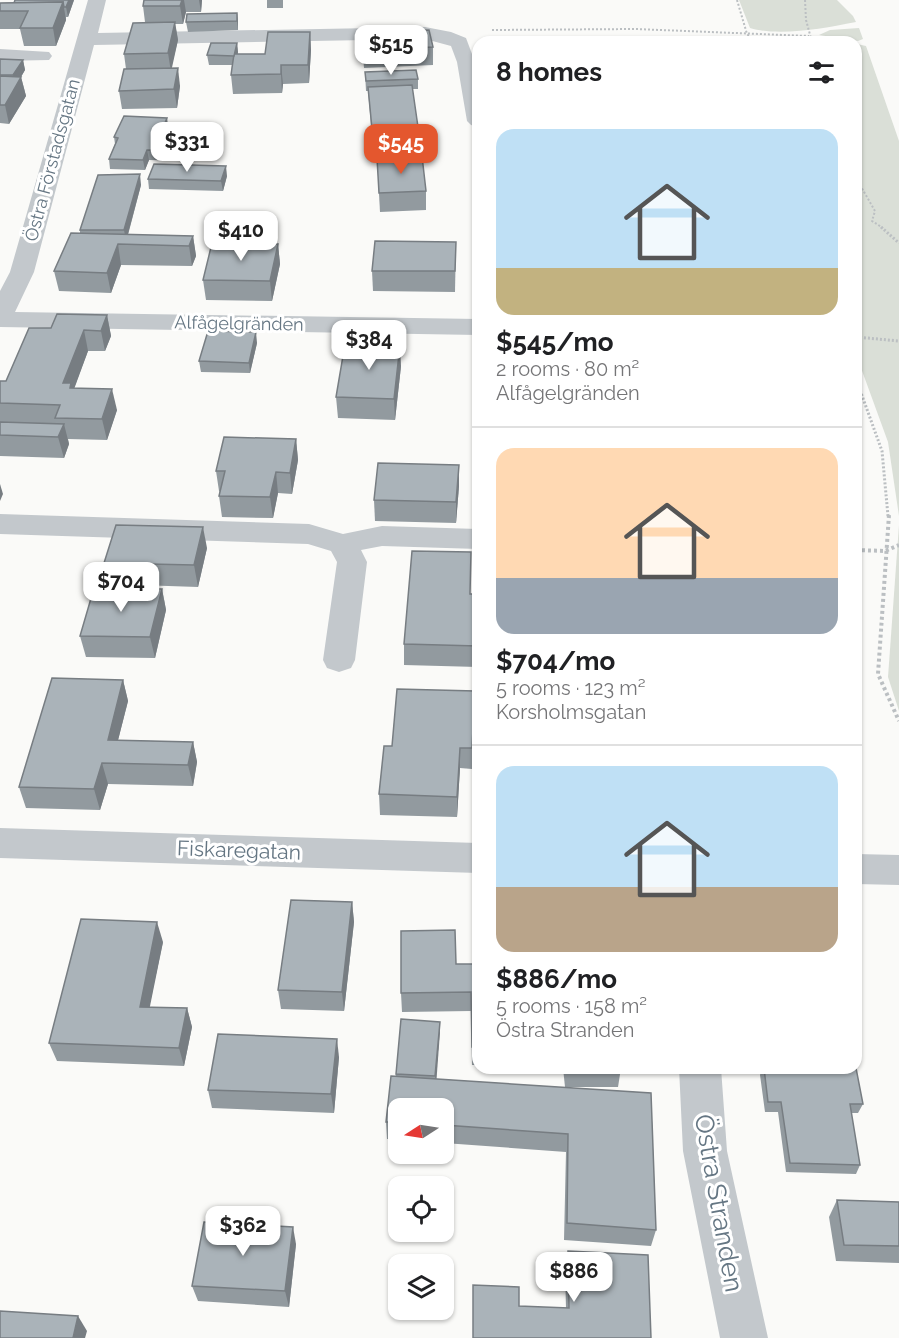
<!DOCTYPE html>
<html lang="en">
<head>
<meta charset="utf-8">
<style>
	:root { --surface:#fff; --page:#f2f2f2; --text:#202124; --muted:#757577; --line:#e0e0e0; --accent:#e4572e }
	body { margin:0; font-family:Raleway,sans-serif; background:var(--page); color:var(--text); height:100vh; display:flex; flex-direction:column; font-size:22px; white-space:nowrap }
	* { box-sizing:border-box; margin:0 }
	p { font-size:20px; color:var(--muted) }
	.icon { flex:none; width:33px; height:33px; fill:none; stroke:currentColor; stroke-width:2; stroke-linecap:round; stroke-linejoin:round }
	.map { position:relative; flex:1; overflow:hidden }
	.details { position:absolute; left:472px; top:36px; width:390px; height:1038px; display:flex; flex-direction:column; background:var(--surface); border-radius:18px; box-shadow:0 2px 4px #0004 }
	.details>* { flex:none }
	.needle { width:39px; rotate:258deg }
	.fabs { position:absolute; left:388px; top:1098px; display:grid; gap:12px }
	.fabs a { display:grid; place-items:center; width:66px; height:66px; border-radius:12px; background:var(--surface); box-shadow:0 2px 4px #0004; font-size:30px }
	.price { position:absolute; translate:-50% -51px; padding:0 14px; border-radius:12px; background:#fff; color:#222; font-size:20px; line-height:39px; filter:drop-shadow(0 2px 3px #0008) }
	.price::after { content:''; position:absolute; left:50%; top:36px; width:18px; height:14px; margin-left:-9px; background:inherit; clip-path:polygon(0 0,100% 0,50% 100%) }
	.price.selected { background:var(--accent); color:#fff }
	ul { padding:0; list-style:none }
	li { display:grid; align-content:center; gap:12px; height:318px; padding:0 24px }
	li+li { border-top:2px solid var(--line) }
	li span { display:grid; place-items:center; height:186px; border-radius:18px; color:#555 }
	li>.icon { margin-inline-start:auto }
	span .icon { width:108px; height:108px; fill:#fffc; stroke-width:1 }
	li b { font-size:26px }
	h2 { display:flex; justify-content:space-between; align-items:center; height:72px; padding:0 24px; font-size:26px }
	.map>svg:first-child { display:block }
</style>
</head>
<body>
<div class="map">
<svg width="899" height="1338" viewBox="0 0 899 1338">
	<rect width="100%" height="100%" fill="#fafaf8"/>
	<g fill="#dadfd7">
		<path d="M739 0H837L853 16 856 22C826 28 779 37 750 28Z"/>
		<path d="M859 28 863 39 858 41 819 35 830 30Z"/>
		<path d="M857 44 866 46 899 141V516L888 442 857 357Z"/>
		<path d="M899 525V711L888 677Z"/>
	</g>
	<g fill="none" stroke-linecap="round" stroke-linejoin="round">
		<g stroke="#bbbfc2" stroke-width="2" stroke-dasharray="2 2" stroke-linecap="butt">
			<path d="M737 0 747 34 755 42"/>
			<path d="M805 0 806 20 812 42"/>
			<path d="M492 30 636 29 809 36"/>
			<path d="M856 178 875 211 872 221 883 228"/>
		</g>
		<g stroke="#bbbfc2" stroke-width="3" stroke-dasharray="2 2" stroke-linecap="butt">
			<path d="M881 227 899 243"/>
			<path d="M856 337 899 341"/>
			<path d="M856 379 882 451 888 516"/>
		</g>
		<g stroke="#bbbfc2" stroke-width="4" stroke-dasharray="3 3" stroke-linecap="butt">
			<path d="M889 515 878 674 899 721"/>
			<path d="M856 550 885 551 899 545"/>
		</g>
		<g fill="#c3c8cc" fill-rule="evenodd">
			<path d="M88 0H106L98 33 425 27 451 32 466 38 478 70V127L471 125 467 121 457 62 451 46 425 39 94 45 34 272 15 312 478 319V335L0 327V291L10 272Z"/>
			<path d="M0 49 49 52 52 56 49 60 0 61Z"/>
			<path d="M0 514 309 524 343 534 382 526 478 529V549L382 546 361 550 367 562 355 660 351 668 339 672 327 668 323 660 337 562 331 551 308 544 0 534Z"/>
			<path d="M0 828 478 843V873L0 858Z"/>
			<path d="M856 854 899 855V885L856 884Z"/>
			<path d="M679 1068H721L727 1151 768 1338H720L683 1151Z"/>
		</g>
	</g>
	<g fill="#929a9f">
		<path d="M74 0 68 17H66V20L56 46H24L20 29H0V3Z"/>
		<path d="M144 0H202L201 12H186L183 24H175L178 40 171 68 180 86 177 108 122 109 119 91 126 69 124 54 145 22 143 6Z"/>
		<rect x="267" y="0" width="16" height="8"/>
		<path d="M237 13 238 22V30L188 32 186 22Z"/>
		<path d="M310 32 311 50 309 83 283 84 282 93 233 94 231 75 232 65H209L207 55 237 43 238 54H265Z"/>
		<path d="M361 33 433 47V65L364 68Z"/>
		<path d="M0 59 23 60 25 70 21 77 26 96 9 124 0 123Z"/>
		<path d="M365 72 418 79V89H412L418 127 419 147 373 148 368 91H366Z"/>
		<path d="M167 118 168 128 163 140H190L192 151 188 161 149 160 145 170 110 169 109 159 115 144 114 137Z"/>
		<path d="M377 158 426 191V210L380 212Z"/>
		<path d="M227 176 223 191 149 189 148 179Z"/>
		<path d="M141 185 128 235 193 236 196 256 192 266 121 265 111 293 59 291 54 271 80 233V230Z"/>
		<path d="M456 242 455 292 373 291 372 271Z"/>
		<path d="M278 244 280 264 272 301 206 300 203 280Z"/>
		<path d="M107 315 111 336 105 351H88L74 388 117 410 107 440 68 439 69 444 64 458 0 456V381H6L51 328Z"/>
		<path d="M257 343 250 373 201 372 199 361Z"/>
		<path d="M401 366 395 420 338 418 336 397Z"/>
		<path d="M296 439 298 460 292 494 278 493 273 518 222 517 219 496 220 492 219 491 216 471Z"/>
		<path d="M459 486 456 523 375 521 374 500Z"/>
		<path d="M207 548 198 587 109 584 104 563Z"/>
		<path d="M162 589 166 610 155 658 86 657 80 636Z"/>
		<path d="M470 594 478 637V667L404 665V644Z"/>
		<path d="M123 680 128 701 118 740 193 742 197 762 193 786 108 784 100 810 26 808 19 787Z"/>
		<path d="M475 712 472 769 460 768 457 817 380 815 379 794 392 746Z"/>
		<path d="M352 902 354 922 344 1011 281 1009 278 990Z"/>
		<path d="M163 942 149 1007 187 1008 192 1027 184 1066 57 1061 49 1043Z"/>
		<path d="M456 964H478V1065H472L471 1011 402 1012 401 993Z"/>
		<path d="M440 1022 436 1079 651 1093 656 1230 651 1246 564 1240 566 1152 444 1143V1108H399V1140L387 1139 386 1122 396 1074Z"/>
		<path d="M339 1057 334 1113 212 1108 208 1090Z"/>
		<path d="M563 1068H621L618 1087H565Z"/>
		<path d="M762 1068H856L863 1104 858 1113H851L860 1165 856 1174 786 1172 778 1112H765L760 1075Z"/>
		<path d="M837 1200 899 1202V1263L836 1261 829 1217Z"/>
		<path d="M296 1244 289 1307 198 1301 192 1286Z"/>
		<path d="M568 1251 651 1338 519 1306 566 1308 565 1267Z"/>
	</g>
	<g fill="#777d82">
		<path d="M69 0H74L68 17 66 7Z"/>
		<path d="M182 0H184L186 12 183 24 180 6Z"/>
		<path d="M199 0H202L201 12Z"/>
		<path d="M63 2 66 20 56 46 53 28Z"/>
		<path d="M237 13 238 22V30L237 21Z"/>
		<path d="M175 22 178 40 171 72 168 53Z"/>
		<path d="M310 32 311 50 309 83 308 65Z"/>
		<path d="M237 43 238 52 235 65 234 56Z"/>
		<path d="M23 60 25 70 16 85 13 75Z"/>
		<path d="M281 65 283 84 282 93 281 74Z"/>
		<path d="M178 68 180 86 177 108 174 89Z"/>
		<path d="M21 77 26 96 9 124 5 105Z"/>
		<path d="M167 118 168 128 159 150 158 140Z"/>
		<path d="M190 140 192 151 188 161 187 151Z"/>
		<path d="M147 150 149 160 145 170 143 160Z"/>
		<path d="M226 166 227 176 223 191 221 181Z"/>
		<path d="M140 174 141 185 126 241 124 230Z"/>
		<path d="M193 236 196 256 192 266 189 246Z"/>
		<path d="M118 244 121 265 111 293 107 273Z"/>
		<path d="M278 244 280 264 272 301 270 281Z"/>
		<path d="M107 315 111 336 105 351 101 331Z"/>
		<path d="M84 330 88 351 73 392 63 383Z"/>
		<path d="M256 332 257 343 250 373 249 363Z"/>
		<path d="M400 345 401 366 395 420 394 399Z"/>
		<path d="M112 389 117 410 107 440 102 419Z"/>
		<path d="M64 424 69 444 64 458 58 437Z"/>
		<path d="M296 439 298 460 292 494 290 473Z"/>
		<path d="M459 465V486L456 523V502Z"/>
		<path d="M276 472 278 493 273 518 270 497Z"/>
		<path d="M0 484 3 494 0 501Z"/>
		<path d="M203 527 207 548 198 587 194 565Z"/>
		<path d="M162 589 166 610 155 658 150 637Z"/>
		<path d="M123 680 128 701 113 760 108 740Z"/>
		<path d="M193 742 197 762 193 786 188 765Z"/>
		<path d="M460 748V768L457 817V797Z"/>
		<path d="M102 763 108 784 100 810 94 789Z"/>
		<path d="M352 902 354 922 344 1011 342 992Z"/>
		<path d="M157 922 163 942 146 1026 140 1007Z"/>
		<path d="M187 1008 192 1027 184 1066 179 1048Z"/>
		<path d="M440 1022V1032L436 1086 435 1076Z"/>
		<path d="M337 1039 339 1057 334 1113 331 1094Z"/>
		<path d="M293 1227 296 1244 289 1307 285 1291Z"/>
		<path d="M78 1316 87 1331 85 1338H73Z"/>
	</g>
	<g fill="#aab3b9" stroke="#777d82" stroke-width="1.5">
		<path d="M15 0H69L66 7H64L63 2 14 3Z"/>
		<path d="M144 0H182L180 6H143Z"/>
		<path d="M63 2 53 28H20L28 11H0V3Z"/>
		<path d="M237 13V21L186 22 187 14Z"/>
		<path d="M175 22 168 53 124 54 133 23Z"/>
		<path d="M429 30 433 47 364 50 361 33Z"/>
		<path d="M268 32H310L308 65H281V74L231 75 234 54H265Z"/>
		<path d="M642 41 683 42H642Z"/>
		<path d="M211 43H237L234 56 207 55Z"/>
		<path d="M0 59 23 60 13 75H0Z"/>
		<path d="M178 68 174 89 119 91 124 69Z"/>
		<path d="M416 70 418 79 366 81 365 72Z"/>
		<path d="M0 76 21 77 5 105H0Z"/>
		<path d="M412 85 418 127 372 129 368 87Z"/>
		<path d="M124 116 167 118 158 140H190L187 151 147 150 143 160 109 159 118 138 114 137Z"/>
		<path d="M422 156 426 191 379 193 377 158Z"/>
		<path d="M154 164 226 166 221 181 148 179Z"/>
		<path d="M140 174 124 230H80L98 175Z"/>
		<path d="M71 233 193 236 189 246 118 244 107 273 54 271Z"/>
		<path d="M375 241 456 242 455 271H372Z"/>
		<path d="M212 243 278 244 270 281 203 280Z"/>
		<path d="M57 314 107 315 101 331 84 330 63 383H71L70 388 112 389 102 419 55 418 60 405 0 403V381H6L29 328H51Z"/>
		<path d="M208 331 256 332 249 363 199 361Z"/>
		<path d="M345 344 400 345 394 399 336 397Z"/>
		<path d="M0 422 64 424 58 437 0 435Z"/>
		<path d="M224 437 296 439 290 473 276 472 270 497 219 496 225 471H216Z"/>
		<path d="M378 463 459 465 456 502 374 500Z"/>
		<path d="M116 525 203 527 194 565 104 563Z"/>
		<path d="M412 551 471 552 470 594H478V646L404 644Z"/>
		<path d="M94 588 162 589 150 637 80 636Z"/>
		<path d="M52 678 123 680 108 740 193 742 188 765 102 763 94 789 19 787Z"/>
		<path d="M397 689 475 691 472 748H460L457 797 379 794 384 746H392Z"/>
		<path d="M291 900 352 902 342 992 278 990Z"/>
		<path d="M81 919 157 922 140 1007 187 1008 179 1048 49 1043Z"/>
		<path d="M455 930 456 964H478V1047H472L471 992 401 993V931Z"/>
		<path d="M401 1019 440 1022 435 1076 396 1074Z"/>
		<path d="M218 1034 337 1039 331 1094 208 1090Z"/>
		<path d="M567 1068H621L622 1069H567Z"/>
		<path d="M764 1068H856L863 1104H850L860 1165 790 1163 781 1102H768Z"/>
		<path d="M391 1076 651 1093 656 1230 567 1223 568 1134 444 1125V1108H399V1122H386Z"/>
		<path d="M837 1200 899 1202V1246L844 1245Z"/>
		<path d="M204 1222 293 1227 285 1291 192 1286Z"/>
		<path d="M568 1251 648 1255 651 1338H473V1285L519 1287V1306L569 1308Z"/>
		<path d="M0 1311 78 1316 73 1338H0Z"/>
	</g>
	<g text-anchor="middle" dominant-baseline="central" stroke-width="6" stroke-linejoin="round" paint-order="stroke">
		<g font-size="18" fill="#657683" stroke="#fff">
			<text transform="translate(52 160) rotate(-75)">Östra Förstadsgatan</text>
			<text transform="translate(239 323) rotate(1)">Alfågelgränden</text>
		</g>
		<g font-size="21" fill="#657683" stroke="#fff">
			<text transform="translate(239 850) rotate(2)">Fiskaregatan</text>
		</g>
		<g font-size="26" fill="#657683" stroke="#fff">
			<text transform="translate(719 1203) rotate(80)">Östra Stranden</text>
		</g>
	</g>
</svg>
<div class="fabs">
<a><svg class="needle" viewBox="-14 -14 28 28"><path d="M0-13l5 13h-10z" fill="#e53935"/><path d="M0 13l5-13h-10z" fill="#757577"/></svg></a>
<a><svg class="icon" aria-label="locate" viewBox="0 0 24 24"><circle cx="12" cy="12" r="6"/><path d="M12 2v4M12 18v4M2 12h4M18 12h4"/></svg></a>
<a><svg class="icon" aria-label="layers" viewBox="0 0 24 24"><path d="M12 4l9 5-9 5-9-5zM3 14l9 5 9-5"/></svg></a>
</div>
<b class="price" style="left:391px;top:76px">$515</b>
<b class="price" style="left:187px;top:173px">$331</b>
<b class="price selected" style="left:401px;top:175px">$545</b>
<b class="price" style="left:241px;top:262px">$410</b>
<b class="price" style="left:369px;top:371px">$384</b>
<b class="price" style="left:121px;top:613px">$704</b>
<b class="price" style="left:243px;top:1257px">$362</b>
<b class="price" style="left:574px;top:1303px">$886</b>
<section class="details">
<h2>8 homes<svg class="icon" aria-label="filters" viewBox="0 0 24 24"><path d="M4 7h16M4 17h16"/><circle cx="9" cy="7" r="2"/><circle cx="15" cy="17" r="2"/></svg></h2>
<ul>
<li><span style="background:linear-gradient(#bfe0f5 75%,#c2b280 0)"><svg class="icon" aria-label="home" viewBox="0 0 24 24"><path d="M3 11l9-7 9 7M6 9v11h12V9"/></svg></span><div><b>$545/mo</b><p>2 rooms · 80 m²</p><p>Alfågelgränden</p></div></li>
<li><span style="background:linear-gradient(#ffd9b3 70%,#9aa5b1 0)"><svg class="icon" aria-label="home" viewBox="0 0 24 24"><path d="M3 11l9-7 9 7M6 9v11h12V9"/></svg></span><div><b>$704/mo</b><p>5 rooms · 123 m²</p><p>Korsholmsgatan</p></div></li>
<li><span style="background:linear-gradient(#bfe0f5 65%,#b9a48a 0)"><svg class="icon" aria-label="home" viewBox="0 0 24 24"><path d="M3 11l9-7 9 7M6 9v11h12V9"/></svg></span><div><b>$886/mo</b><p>5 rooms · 158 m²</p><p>Östra Stranden</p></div></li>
</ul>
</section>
</div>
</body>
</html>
